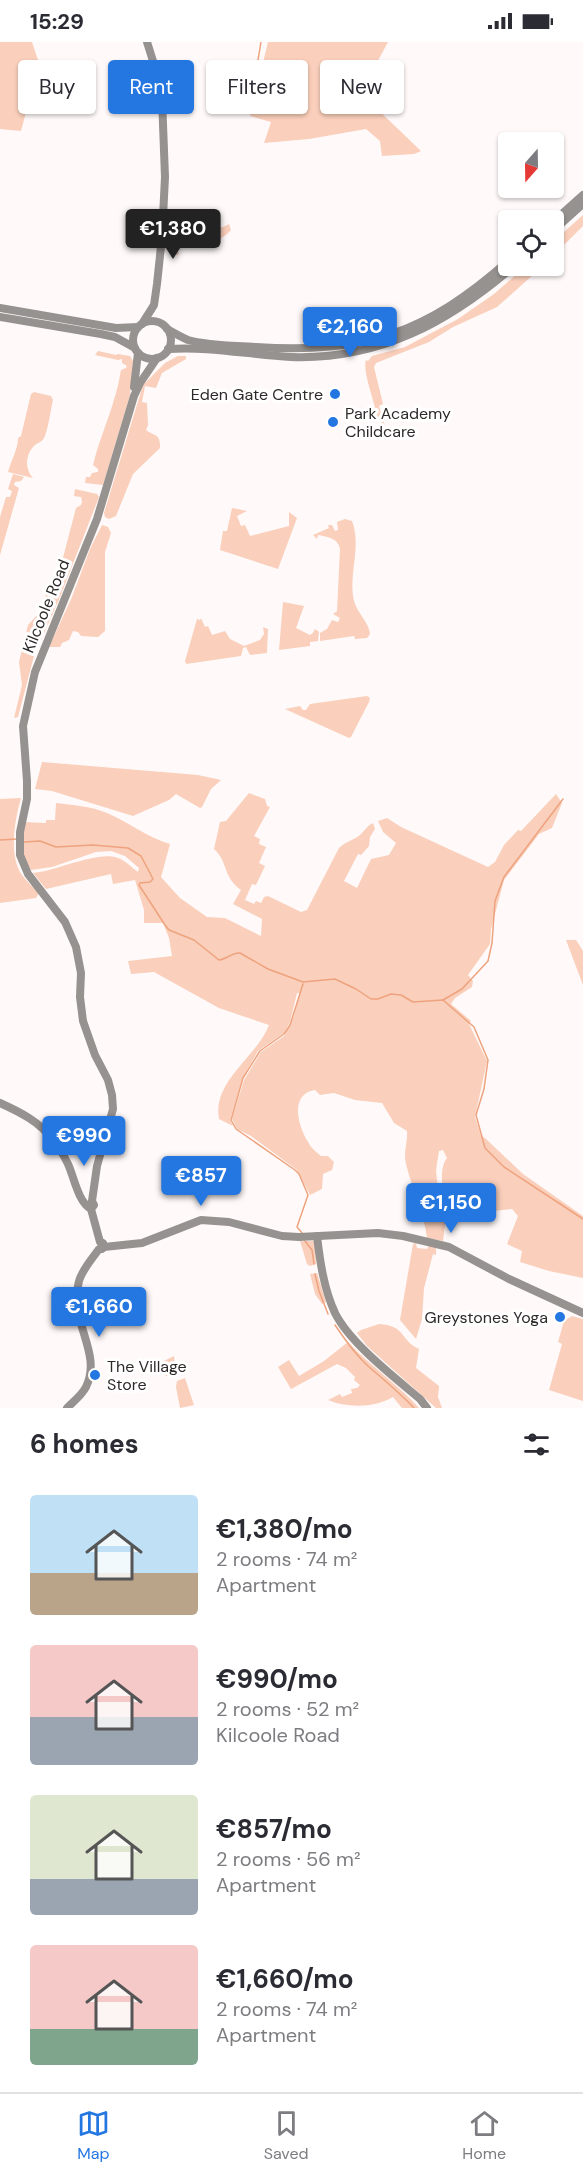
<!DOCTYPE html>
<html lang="en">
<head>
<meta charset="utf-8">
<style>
	:root { --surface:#fff; --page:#f2f2f3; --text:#2b2b33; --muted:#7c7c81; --line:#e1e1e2; --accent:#2476e1 }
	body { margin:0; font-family:"DM Sans",sans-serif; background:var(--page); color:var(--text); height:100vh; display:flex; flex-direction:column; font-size:22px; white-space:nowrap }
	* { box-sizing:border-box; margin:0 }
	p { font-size:20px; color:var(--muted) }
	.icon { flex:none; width:33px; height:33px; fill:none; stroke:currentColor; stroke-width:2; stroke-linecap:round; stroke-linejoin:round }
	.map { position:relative; height:1366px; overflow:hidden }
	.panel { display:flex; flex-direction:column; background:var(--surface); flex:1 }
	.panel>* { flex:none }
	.banner { position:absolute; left:18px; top:18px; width:548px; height:54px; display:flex; gap:12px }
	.needle { width:39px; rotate:200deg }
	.tools { position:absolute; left:498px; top:90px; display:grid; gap:12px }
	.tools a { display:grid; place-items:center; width:66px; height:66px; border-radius:6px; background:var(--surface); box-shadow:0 2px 4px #0004; font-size:30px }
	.price { position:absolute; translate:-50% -51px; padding:0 14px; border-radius:6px; background:var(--accent); color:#fff; font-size:20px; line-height:39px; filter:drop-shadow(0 2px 3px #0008) }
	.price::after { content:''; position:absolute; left:50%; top:36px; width:18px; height:14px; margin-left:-9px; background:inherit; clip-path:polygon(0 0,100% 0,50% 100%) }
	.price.selected { background:#222; color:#fff }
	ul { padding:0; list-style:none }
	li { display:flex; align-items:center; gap:18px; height:150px; padding:0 30px }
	li span { display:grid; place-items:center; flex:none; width:168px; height:120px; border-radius:6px; color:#555 }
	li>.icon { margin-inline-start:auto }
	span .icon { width:72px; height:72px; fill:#fffc; stroke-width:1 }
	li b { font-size:26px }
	h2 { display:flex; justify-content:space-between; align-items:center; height:72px; padding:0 30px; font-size:26px }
	.pill { padding:0 21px; border-radius:6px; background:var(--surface); box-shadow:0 2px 4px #0004; font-size:21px; line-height:54px }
	.pill.selected { background:var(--accent); color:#fff }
	.status { display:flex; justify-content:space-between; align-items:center; height:42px; padding:0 30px; background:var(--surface); direction:ltr }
	.status svg { height:16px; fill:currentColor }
	.dock { display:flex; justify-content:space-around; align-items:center; height:84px; border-top:2px solid var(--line); background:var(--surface); font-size:16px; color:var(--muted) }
	.dock a { display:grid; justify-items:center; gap:3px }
	.dock .selected { color:var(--accent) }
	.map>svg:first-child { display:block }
</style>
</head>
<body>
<div class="status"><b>15:29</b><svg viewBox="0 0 49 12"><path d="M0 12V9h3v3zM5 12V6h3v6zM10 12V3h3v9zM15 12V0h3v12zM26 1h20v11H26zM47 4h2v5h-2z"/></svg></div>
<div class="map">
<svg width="583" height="1366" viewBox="0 0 583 1366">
	<rect width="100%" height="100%" fill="#fffaf9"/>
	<g fill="#facfbb">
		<path d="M0 0H32L39 21 21 89 0 87Z"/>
		<path d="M268 0H388L374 26 391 40 372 62 421 109 414 112 382 114 380 99 366 87 309 97 264 101 271 80 250 74Z"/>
		<path d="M583 173V184L554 213V199Z"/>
		<path d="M173 180 180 185 194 186V192H198L200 187 208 188 209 185H223L229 182 231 188C222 200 201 201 189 205L185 203V198L175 197V200H180L175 202 174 209 179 210 178 213 173 212 174 189Z"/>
		<path d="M526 224H543L497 265 453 285 429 300 376 321 374 325 383 362 379 364 387 390H384L381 378 377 375C375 360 362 329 366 318L368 319 372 314 405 305 458 277 494 252Z"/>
		<path d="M98 309 116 313 118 312 130 314 133 319 130 353 103 443 85 441 86 435H90L92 431 98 430V427L93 423C101 390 116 362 121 328L126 326 127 324 122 321V317L118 318 95 313Z"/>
		<path d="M178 314H186V317L162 331 156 346 145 344 142 360 147 361 148 383 146 388C153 394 161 391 160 406L133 432 116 474 109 477 105 475 104 471 143 343 165 321Z"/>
		<path d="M34 350 51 354 53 358C50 370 49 385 44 396 41 401 36 401 33 405 25 414 25 428 33 436L8 430C11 419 18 407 18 396L21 394 31 352Z"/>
		<path d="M13 432 24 435 21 439 15 440 14 443 19 446 0 513V475L6 455H10L12 449 8 447Z"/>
		<path d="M75 447 97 452 99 455 60 555 34 614 18 675 14 676 22 643 19 620 28 583 41 569 46 552 59 531 76 466 81 463 82 460 81 455 74 454Z"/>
		<path d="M232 466 247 469 237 474 241 484 245 483 250 494 289 484V470L297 476 278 527 220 508 223 489H227Z"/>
		<path d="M345 477 352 479C362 505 348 532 354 559 357 571 369 580 370 592L367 596 355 597 354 594 320 599V591L327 587 332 578 338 580 340 576 333 572 337 569 340 507C338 496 328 495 318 493L317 497 313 493 329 486 328 483H332L335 489 338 488 337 480Z"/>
		<path d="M102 483 108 485 111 491 105 510V589L98 595 81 594 78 590 73 589 69 598 62 601 60 605H49L72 555 90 507Z"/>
		<path d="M283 560 304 564 296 586 310 593 313 591 315 587 319 590 318 599 310 600V604L279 608Z"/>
		<path d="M201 576 205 585 208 584 212 593 225 589 230 597 244 604 260 598 264 592 263 585 268 587 267 611 250 613 246 605 243 606 241 614 186 622 185 619 197 577 200 578Z"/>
		<path d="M367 654 370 656 369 660 351 695 349 696 285 667 300 664 303 668H306L310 662Z"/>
		<path d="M42 720 198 733 221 738 211 747 202 765 200 766 176 752 169 758 133 774 52 749 35 747Z"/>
		<path d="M249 751 265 757 267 764 270 765 254 794 260 797 259 802 266 805 259 821 265 824 256 843 252 842 245 858 254 862 256 859 261 861 264 855 268 854 301 870 307 868 339 806C345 800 351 799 357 795 364 791 365 785 373 781L375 787 370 795 369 804 361 813 358 812 344 839 357 846 371 817 389 813 396 801 383 790 378 779 387 776 401 785 488 825 495 820 504 803 518 788 521 789 556 752 562 761 552 786 539 792 504 838 491 887 490 902 468 933 473 939 472 945 455 956 451 962 471 979 469 982 487 1019 475 1075 481 1094 485 1096 523 1132 583 1174V1236L549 1229 520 1220 522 1209 507 1202 518 1174 512 1167 474 1171 455 1159 451 1165C442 1155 438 1127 447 1116L443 1108 439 1109 436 1128 437 1139 446 1173 443 1199 427 1196C424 1170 412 1147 406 1122 403 1110 408 1100 407 1089L394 1081 382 1061 355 1058 334 1051 320 1053 315 1048C289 1052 298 1084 308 1100 311 1106 316 1110 321 1114H328L334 1120 332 1128 323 1132 322 1147 310 1153 297 1128 251 1094 237 1087 232 1077 244 1038 261 1010 284 994 293 976 300 951H297L290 980 284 991 258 1009 243 1035 230 1078 233 1084 219 1077C212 1039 257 1015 269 983L219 966 154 930 131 932 128 919 172 914 169 896 163 881H144V868L135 838 113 842 111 832 46 847 33 831C56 829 99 808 118 816 126 819 131 825 138 830L139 826 125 814 111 809 96 810 52 825 31 828 24 816 23 780 46 781V778H55L56 761C73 763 90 764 107 771 129 780 146 795 170 802L161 835 180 856 207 875 225 876 261 894 262 877 233 862 241 848C222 834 229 821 214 807L220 780 226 779Z"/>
		<path d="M21 756C15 778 9 808 20 830 25 838 33 845 39 851L36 856 0 861V757Z"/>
		<path d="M566 898H576L583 909V943Z"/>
		<path d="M300 1199H313L315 1201 316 1222 310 1224 307 1222Z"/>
		<path d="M416 1201 417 1206 427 1207 429 1203 436 1205V1213L433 1212 424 1246 422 1277 416 1297 400 1278 413 1202Z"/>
		<path d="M317 1231 326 1260 322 1262 315 1252 310 1232Z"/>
		<path d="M572 1274 583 1277V1359L549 1348 562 1302 558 1300 564 1279Z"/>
		<path d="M379 1282C407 1284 399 1298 419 1307L416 1326 439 1344 438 1355 442 1366H436L367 1304 357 1291 361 1288Z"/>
		<path d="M348 1300C370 1324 398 1342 419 1366H402L393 1355C375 1366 347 1366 328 1358L340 1352 342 1355 352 1351 351 1347 357 1346 360 1343 354 1338 355 1335 346 1326 337 1322 291 1347 278 1325 289 1318 299 1334 324 1319Z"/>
		<path d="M174 1314 175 1324 171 1333 166 1334 158 1322Z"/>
		<path d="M185 1336 194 1363 180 1366 176 1345 177 1339Z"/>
	</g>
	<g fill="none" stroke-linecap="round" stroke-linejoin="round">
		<g stroke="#eea37e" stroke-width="1.5">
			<path d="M250 44 257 24 261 0"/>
			<path d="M0 798 17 797"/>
			<path d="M24 800 40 799 56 805 93 803 128 806 141 814 153 837 150 840 140 841 139 843 165 883 169 888 194 898 219 918C227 917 233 910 240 911L268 927 303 940 335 937 356 947 371 957H378L391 952 401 953 413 960 443 958 474 985 488 1018 484 1047 476 1073 485 1106 504 1125 583 1177"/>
			<path d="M303 942 290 983 284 992 260 1009 243 1036 231 1078 236 1087 295 1128 299 1132 308 1153 297 1185 303 1192"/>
			<path d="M443 958 462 947 488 919 492 901 495 859 504 835 563 757"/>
			<path d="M305 1199 312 1208 314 1222"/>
			<path d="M315 1232 319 1249 328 1272"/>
			<path d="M335 1283C345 1298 355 1312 368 1324 384 1338 400 1351 414 1366"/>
		</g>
		<g stroke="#969290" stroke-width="8">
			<path d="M554 179 583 153"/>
			<path d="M554 188 583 162"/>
			<path d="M0 266 116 286 138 285"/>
			<path d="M0 275 101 292 115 295 135 306"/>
			<circle cx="152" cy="298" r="19"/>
			<path d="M142 282 154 263 157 242 162 195 165 135 162 56 159 38 147 0"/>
			<path d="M167 287C174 291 181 295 188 298 204 303 238 304 256 305 365 312 427 291 508 219"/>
			<path d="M168 307C209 304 250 313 291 315 380 318 449 280 514 224"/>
			<path d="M134 345 138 311"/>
			<path d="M0 1061C20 1070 40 1080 53 1098 59 1105 64 1114 68 1122 74 1135 78 1160 91 1167"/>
			<path d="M317 1194C320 1220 324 1247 335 1271 350 1301 394 1335 420 1357L427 1366"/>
			<path d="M104 1205 103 1201 100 1200 91 1167 94 1163 92 1159 97 1124 113 1067 112 1053 108 1038 95 1013 83 979 80 955 81 931 76 905 65 880 28 832 20 813V790L27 757V739L23 684 35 630 97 477 134 354 140 341 157 316"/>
			<path d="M67 1366C73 1360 82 1353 86 1345 103 1310 68 1280 79 1239 82 1228 92 1217 99 1207H102L104 1205 142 1201 201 1178 229 1180 282 1194 299 1195 378 1191 403 1194 449 1205 509 1237 583 1271"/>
		</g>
	</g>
	<g fill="#2476e1" stroke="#fff" stroke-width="2">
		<circle cx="335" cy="352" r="6"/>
		<circle cx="333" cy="380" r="6"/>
		<circle cx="560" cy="1275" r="6"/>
		<circle cx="95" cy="1333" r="6"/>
	</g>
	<g text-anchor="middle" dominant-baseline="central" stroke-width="6" stroke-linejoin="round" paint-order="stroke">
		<g font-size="16" fill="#2d2a29" stroke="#fff" text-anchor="end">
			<text x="323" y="352">Eden Gate Centre</text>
			<text x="345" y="371" text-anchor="start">Park Academy<tspan x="345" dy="18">Childcare</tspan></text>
			<text x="548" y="1275">Greystones Yoga</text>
			<text x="107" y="1324" text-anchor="start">The Village<tspan x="107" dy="18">Store</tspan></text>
		</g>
		<g font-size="16" fill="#2d2a29" stroke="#fff">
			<text transform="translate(46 564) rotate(-68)">Kilcoole Road</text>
		</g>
	</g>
</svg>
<div class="tools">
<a><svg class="needle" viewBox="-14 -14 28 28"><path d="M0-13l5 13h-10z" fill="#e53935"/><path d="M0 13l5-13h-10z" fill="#7c7c81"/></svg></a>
<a><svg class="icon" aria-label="locate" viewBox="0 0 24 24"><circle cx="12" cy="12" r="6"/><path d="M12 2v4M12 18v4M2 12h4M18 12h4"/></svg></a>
</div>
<b class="price selected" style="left:173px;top:218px">€1,380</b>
<b class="price" style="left:350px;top:316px">€2,160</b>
<b class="price" style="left:84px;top:1125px">€990</b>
<b class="price" style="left:201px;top:1165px">€857</b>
<b class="price" style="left:451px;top:1192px">€1,150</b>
<b class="price" style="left:99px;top:1296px">€1,660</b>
<div class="banner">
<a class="pill">Buy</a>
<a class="pill selected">Rent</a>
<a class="pill">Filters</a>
<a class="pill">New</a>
</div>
</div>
<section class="panel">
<h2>6 homes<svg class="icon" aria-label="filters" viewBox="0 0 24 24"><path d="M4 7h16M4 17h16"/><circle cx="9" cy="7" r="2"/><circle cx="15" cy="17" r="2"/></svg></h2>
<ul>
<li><span style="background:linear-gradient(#bfe0f5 65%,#b9a48a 0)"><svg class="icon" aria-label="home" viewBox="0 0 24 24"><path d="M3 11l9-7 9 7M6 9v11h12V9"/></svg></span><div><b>€1,380/mo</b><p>2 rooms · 74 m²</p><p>Apartment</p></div></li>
<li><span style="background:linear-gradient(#f6c9c9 60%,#9aa5b1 0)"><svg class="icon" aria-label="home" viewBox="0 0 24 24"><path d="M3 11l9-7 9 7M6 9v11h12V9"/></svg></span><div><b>€990/mo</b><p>2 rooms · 52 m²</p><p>Kilcoole Road</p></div></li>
<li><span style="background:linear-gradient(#dfe7d0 70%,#9aa5b1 0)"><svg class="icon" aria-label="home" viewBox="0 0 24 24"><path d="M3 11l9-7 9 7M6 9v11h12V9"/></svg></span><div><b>€857/mo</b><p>2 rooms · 56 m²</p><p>Apartment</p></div></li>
<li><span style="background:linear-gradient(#f6c9c9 70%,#7fa58c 0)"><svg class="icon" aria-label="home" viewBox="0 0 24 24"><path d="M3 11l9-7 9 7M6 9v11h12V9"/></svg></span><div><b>€1,660/mo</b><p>2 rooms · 74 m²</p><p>Apartment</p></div></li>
</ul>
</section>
<nav class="dock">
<a class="selected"><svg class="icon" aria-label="map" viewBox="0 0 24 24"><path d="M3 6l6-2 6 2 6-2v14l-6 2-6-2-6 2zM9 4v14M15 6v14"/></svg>Map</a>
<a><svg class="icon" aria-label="saved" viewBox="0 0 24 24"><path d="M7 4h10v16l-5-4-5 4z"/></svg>Saved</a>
<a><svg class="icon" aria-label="home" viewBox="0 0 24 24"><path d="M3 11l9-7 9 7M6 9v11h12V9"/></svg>Home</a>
</nav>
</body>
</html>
